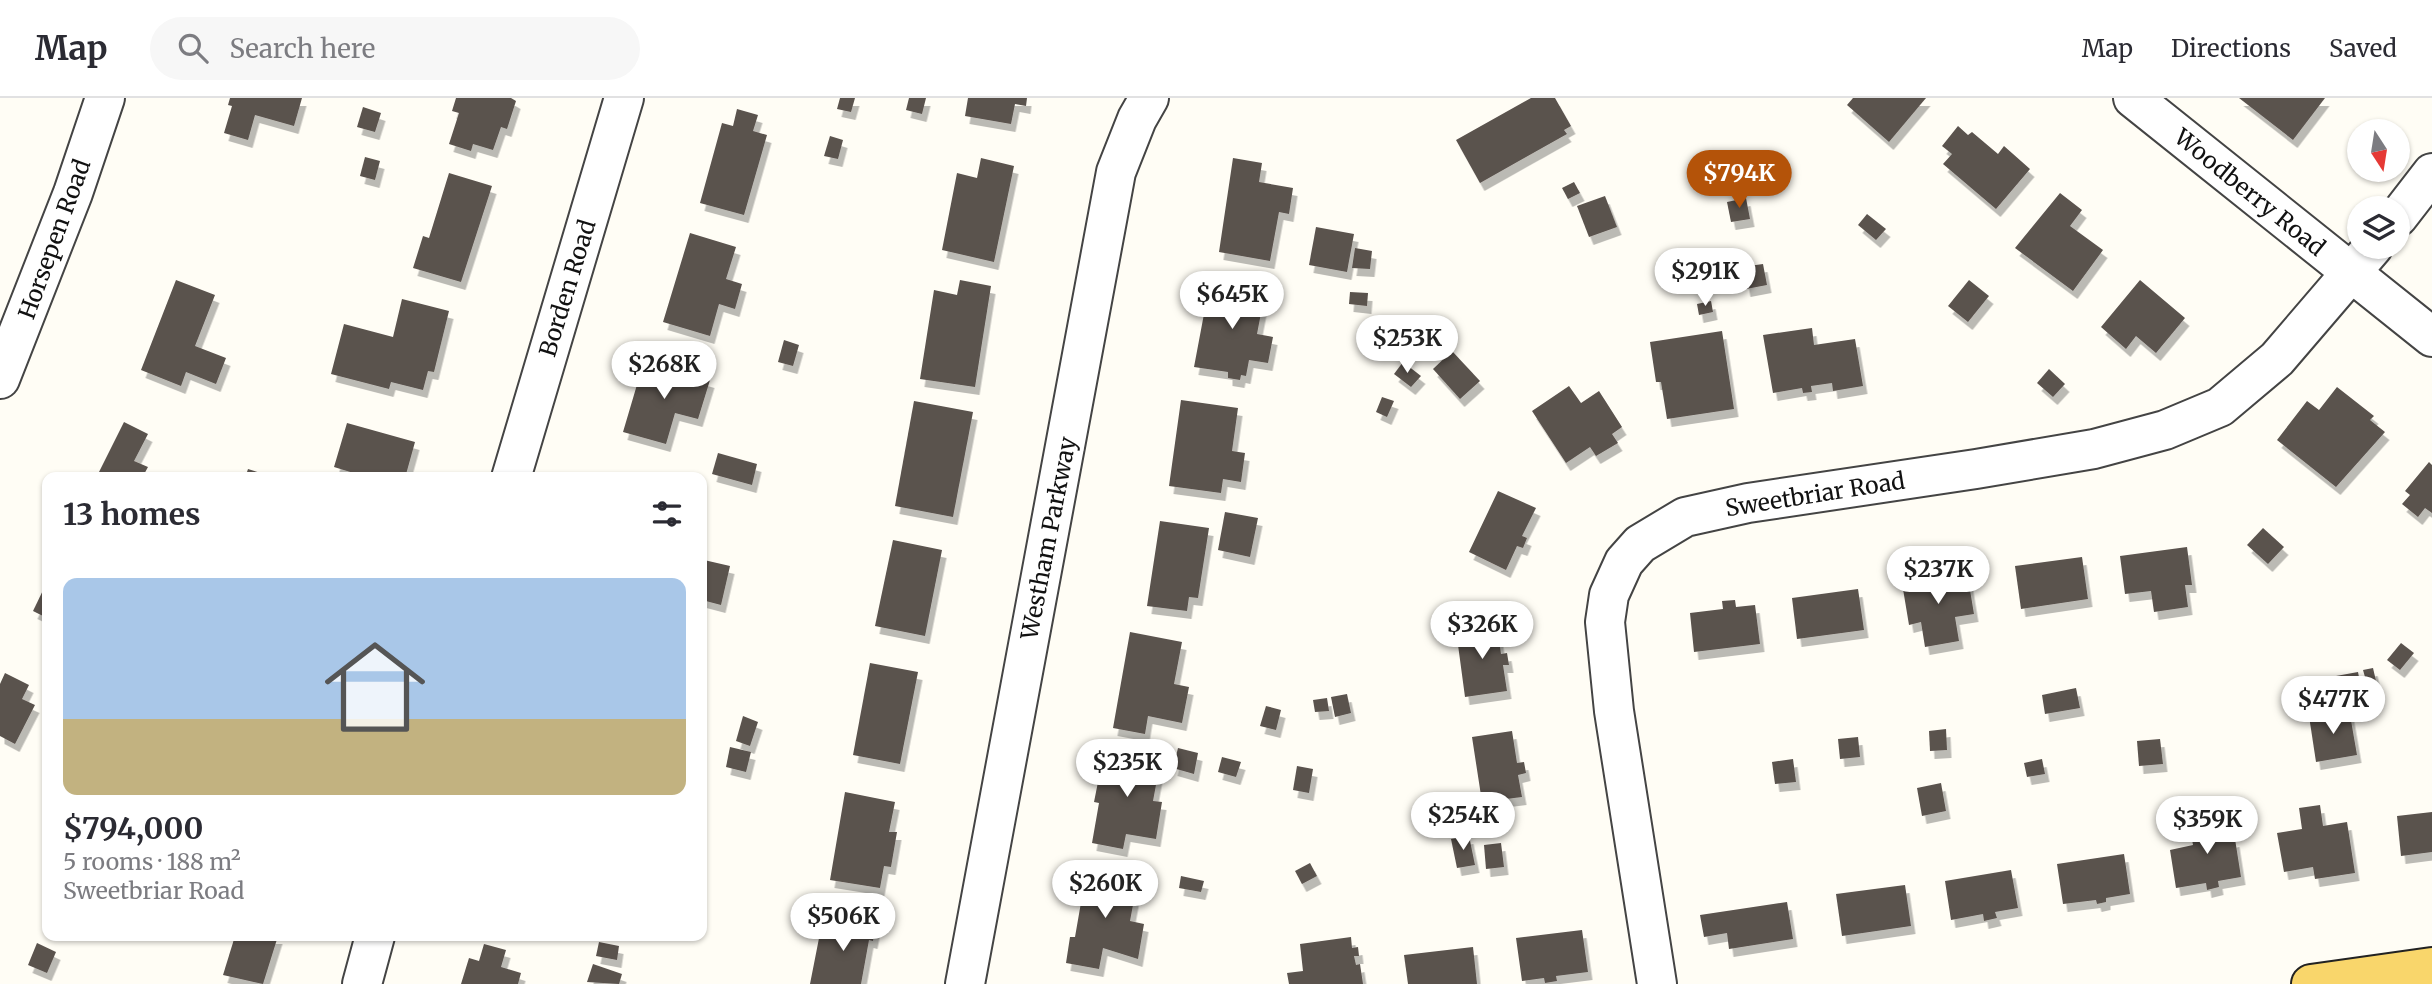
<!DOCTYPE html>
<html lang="en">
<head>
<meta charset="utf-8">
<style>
	:root { --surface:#fff; --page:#f7f7f7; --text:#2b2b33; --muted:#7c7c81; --line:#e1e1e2; --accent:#b45309 }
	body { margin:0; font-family:Merriweather,serif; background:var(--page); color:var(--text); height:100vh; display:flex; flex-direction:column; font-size:26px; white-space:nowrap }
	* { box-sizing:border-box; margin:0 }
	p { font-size:23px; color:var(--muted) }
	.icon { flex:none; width:38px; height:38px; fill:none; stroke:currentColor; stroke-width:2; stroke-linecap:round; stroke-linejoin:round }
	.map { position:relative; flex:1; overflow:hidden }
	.side { position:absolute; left:42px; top:374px; width:665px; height:469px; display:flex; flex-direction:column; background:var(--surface); border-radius:14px; box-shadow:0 2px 5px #0004 }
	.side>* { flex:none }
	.needle { width:46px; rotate:168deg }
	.buttons { position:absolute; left:2347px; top:21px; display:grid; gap:14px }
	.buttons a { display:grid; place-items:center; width:63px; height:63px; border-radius:50%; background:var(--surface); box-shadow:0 2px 5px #0004; font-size:35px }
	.price { position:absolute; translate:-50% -60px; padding:0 16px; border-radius:24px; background:#fff; color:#222; font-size:23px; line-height:46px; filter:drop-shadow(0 2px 4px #0008) }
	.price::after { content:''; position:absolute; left:50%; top:42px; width:21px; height:16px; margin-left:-10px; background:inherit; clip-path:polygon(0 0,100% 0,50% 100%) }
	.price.active { background:var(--accent); color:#fff }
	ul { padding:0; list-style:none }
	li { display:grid; align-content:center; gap:14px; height:371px; padding:0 21px }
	li span { display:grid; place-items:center; height:217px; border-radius:14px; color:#555 }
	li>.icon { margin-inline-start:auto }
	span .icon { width:126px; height:126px; fill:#fffc; stroke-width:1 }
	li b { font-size:30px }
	h2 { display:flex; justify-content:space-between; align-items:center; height:84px; padding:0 21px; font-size:30px }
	header { display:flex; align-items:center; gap:42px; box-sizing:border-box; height:98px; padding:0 35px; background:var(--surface); border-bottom:2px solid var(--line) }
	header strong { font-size:33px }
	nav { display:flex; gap:38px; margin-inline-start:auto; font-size:24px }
	.search { width:490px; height:63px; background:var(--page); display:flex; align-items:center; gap:18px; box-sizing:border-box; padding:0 24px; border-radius:38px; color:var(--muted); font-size:26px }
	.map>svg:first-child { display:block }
</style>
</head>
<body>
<header>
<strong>Map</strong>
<div class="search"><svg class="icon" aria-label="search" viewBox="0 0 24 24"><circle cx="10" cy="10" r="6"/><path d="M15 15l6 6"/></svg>Search here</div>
<nav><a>Map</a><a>Directions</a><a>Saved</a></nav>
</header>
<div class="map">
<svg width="2432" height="886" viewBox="0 0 2432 886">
	<defs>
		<filter id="shadow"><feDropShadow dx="4.5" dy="8" stdDeviation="0" flood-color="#0004"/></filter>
	</defs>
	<rect width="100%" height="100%" fill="#fffdf5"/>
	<g fill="#5a524d" filter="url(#shadow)">
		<path d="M230 0H302L294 28 255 17 248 42 224 35 232 8 228 7Z"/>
		<path d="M456 0H511L516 3 507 31 501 29 493 52 473 46 471 53 449 46 459 15 452 13Z"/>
		<path d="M840 0H855L851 14 837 11Z"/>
		<path d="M909 0H926L922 16 906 12Z"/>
		<path d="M968 0H1027L1026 8 1015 6 1011 26 965 18Z"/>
		<path d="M1531 0H1555L1571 28 1564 32 1567 36 1480 85 1456 42Z"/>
		<path d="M1853 0H1926L1889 44 1847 7Z"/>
		<path d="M2239 0H2325L2293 42Z"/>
		<path d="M363 9 381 15 375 34 357 29Z"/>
		<path d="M737 11 758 17 753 33 767 37 744 117 700 105 722 25 733 28Z"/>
		<path d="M1958 28 1968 37 1972 34 1998 56 2004 48 2030 71 1996 111 1943 66 1952 56 1942 48Z"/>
		<path d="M830 38 843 42 838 61 824 58Z"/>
		<path d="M365 59 380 63 375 82 360 78Z"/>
		<path d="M981 60 1014 68 994 164 942 152 957 75 977 80Z"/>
		<path d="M1233 60 1262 65 1259 84 1293 90 1289 116 1279 114 1270 163 1219 154Z"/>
		<path d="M449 75 492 88 461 184 413 170 423 138 429 140Z"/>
		<path d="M1574 84 1580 95 1568 101 1562 90Z"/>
		<path d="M2060 95 2082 112 2070 128 2103 152 2073 193 2015 150Z"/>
		<path d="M1605 98 1617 129 1589 139 1577 108Z"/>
		<path d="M1746 100 1750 121 1731 124 1727 104Z"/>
		<path d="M1867 116 1886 131 1876 142 1858 127Z"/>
		<path d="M1316 129 1354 136 1347 174 1309 167Z"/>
		<path d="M690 135 736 149 726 181 742 186 735 211 719 206 710 238 663 224Z"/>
		<path d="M1355 150 1372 153 1370 171 1352 170Z"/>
		<path d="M1763 166 1767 187 1746 191 1742 169Z"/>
		<path d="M176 182 215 197 195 248 226 260 216 286 186 274 181 288 141 272Z"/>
		<path d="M960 182 991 188 975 289 920 281 934 192 957 197Z"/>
		<path d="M1969 182 1989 198 1968 224 1948 208Z"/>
		<path d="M2140 182 2185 220 2156 255 2136 238 2126 251 2101 229Z"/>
		<path d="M1210 184 1265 194 1257 236 1273 239 1268 265 1249 262 1246 278 1241 277 1240 282 1228 280V274L1194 269Z"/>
		<path d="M1350 194 1368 195 1367 208 1349 206Z"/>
		<path d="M402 201 449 213 434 274 428 273 423 292 391 284 389 291 331 276 344 226 393 239Z"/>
		<path d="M1711 203 1713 214 1699 217 1697 206Z"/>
		<path d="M1812 230 1814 247 1855 241 1863 288 1833 293 1832 285 1811 288 1812 294 1803 295 1802 290 1773 295 1763 237Z"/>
		<path d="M1722 233 1734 311 1667 321 1661 284H1656L1650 244Z"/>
		<path d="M784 242 799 247 793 268 778 264Z"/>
		<path d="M1452 253 1480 283 1460 301 1433 271Z"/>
		<path d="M644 263 710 282 698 321 675 315 666 346 623 334Z"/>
		<path d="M1403 264 1421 278 1411 289 1394 276Z"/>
		<path d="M2049 271 2065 286 2053 299 2037 285Z"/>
		<path d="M1569 288 1581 305 1599 293 1622 329 1612 336 1618 345 1596 358 1590 349 1566 365 1532 313Z"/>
		<path d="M2337 289 2374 318 2370 322 2385 334 2336 389 2277 342 2307 303 2319 312Z"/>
		<path d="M1382 299 1394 303 1387 319 1376 314Z"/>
		<path d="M1181 302 1238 310 1232 353 1245 355 1241 384 1223 381 1221 395 1169 388Z"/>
		<path d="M914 303 973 314 953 419 895 408Z"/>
		<path d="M124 324 148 336 134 363 148 369 142 380H96Z"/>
		<path d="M347 325 415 344 405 380H360V377L334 369Z"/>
		<path d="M718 355 757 366 752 387 712 376Z"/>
		<path d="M2429 364 2432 367V415L2425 410 2418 419 2402 406 2410 397 2405 393Z"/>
		<path d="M248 371 273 379V380H245Z"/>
		<path d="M1498 393 1536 410 1522 438 1527 440 1523 450 1517 448 1506 472 1469 454Z"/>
		<path d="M1225 414 1258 420 1250 459 1218 452Z"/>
		<path d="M1160 423 1209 430 1198 500 1189 499 1187 513 1147 508Z"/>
		<path d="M2263 430 2284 449 2268 466 2247 447Z"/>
		<path d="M893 442 942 452 925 538 875 528Z"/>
		<path d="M2187 449 2192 487H2185L2188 509 2154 514 2151 493 2125 496 2120 458Z"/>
		<path d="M2082 459 2088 501 2021 511 2015 468Z"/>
		<path d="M704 462 730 468 721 507 702 502Z"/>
		<path d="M1967 474 1974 516 1955 519 1959 543 1925 549 1921 524 1909 527 1902 485Z"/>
		<path d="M47 484V520L33 513Z"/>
		<path d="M1858 491 1864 532 1797 541 1792 500Z"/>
		<path d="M1735 502 1736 509 1755 507 1760 546 1694 554 1690 515 1723 511 1722 503Z"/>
		<path d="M1497 527 1501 556 1507 555 1509 567H1503L1507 593 1465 599 1456 532Z"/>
		<path d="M1130 534 1182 544 1174 586 1189 589 1182 625 1148 618 1145 636 1113 630Z"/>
		<path d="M2401 545 2414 555 2400 572 2387 562Z"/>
		<path d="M870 565 918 574 900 666 853 657Z"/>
		<path d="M2373 570 2376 583 2367 586 2363 572Z"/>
		<path d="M2358 574 2362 595 2339 598 2336 578Z"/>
		<path d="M5 575 29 587 22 601 35 607 15 646 0 638V586Z"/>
		<path d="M2076 590 2080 610 2045 616 2042 597Z"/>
		<path d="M1347 596 1351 615 1335 619 1331 599Z"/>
		<path d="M1327 600 1329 613 1315 614 1313 602Z"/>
		<path d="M1266 608 1281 612 1276 632 1260 628Z"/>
		<path d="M2349 611 2357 657 2316 664 2309 618Z"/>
		<path d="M743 618 758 624 750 648 736 643Z"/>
		<path d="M1946 631 1947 652 1930 653 1929 633Z"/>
		<path d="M1512 633 1517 665 1524 664 1526 675 1518 677 1522 699 1482 704 1472 639Z"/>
		<path d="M1858 639 1860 659 1840 661 1838 641Z"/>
		<path d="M2160 641 2163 666 2139 668 2137 643Z"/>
		<path d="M730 649 751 654 746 674 726 669Z"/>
		<path d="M1109 650 1161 660 1153 703 1162 704 1156 741 1126 736 1123 751 1092 745 1099 705 1094 704 1098 684 1103 685Z"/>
		<path d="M1178 650 1198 655 1194 676 1173 670Z"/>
		<path d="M1222 659 1241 664 1236 679 1218 674Z"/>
		<path d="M1793 661 1796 684 1775 686 1772 664Z"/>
		<path d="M2042 661 2045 676 2027 679 2024 665Z"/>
		<path d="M1297 668 1313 671 1309 695 1293 692Z"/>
		<path d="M1941 685 1946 713 1922 718 1917 690Z"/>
		<path d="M845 694 895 704 889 734H897L891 769 884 768 880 790 830 782Z"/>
		<path d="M2320 707 2323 728 2347 724 2355 775 2315 781 2313 769 2284 774 2277 735 2302 731 2299 710Z"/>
		<path d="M2432 714V754L2401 758 2397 718Z"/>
		<path d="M2226 719 2230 742 2235 741 2241 779 2218 783 2219 789 2207 792 2206 785 2176 790 2170 752 2193 747 2189 725Z"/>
		<path d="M1469 738 1475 767 1457 770 1451 741Z"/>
		<path d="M1501 745 1504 769 1486 771 1484 747Z"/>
		<path d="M2124 756 2130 796 2106 800V804L2097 806 2096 802 2063 806 2057 766Z"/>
		<path d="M1310 765 1317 778 1302 786 1295 773Z"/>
		<path d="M1087 770 1138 780 1130 823 1144 826 1138 861 1103 850 1099 871 1066 865 1070 839H1075Z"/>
		<path d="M2011 772 2018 810 1995 814 1997 820 1984 823 1983 816 1951 822 1945 783Z"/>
		<path d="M1181 778 1204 783 1201 794 1179 790Z"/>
		<path d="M1905 787 1911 828 1842 838 1836 796Z"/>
		<path d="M1787 804 1793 841 1729 851 1727 835 1704 839 1700 817Z"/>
		<path d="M848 816 877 821 873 843 869 842 861 886H810L821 830 845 835Z"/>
		<path d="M1582 832 1588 874 1556 878 1557 883 1545 885 1544 880 1522 883 1516 840Z"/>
		<path d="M235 838H278L263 886 223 877Z"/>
		<path d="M1351 839 1352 850 1358 849 1359 858H1354L1356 867 1360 866 1363 886H1289L1287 875 1303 873 1300 846Z"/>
		<path d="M599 844 619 848 617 862 596 858Z"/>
		<path d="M37 845 56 854 47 875 28 867Z"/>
		<path d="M484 846 506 852 501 869 521 875 518 886H461L469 860 479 863Z"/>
		<path d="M1473 849 1477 886H1408L1404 857Z"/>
		<path d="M593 866 622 876 619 886 587 884Z"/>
	</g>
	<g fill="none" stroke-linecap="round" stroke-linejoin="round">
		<defs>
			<g id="minor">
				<path d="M2133 0 2432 239"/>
				<path d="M2398 119 2432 75"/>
				<path d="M0 281 73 95 105 0"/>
				<path d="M511 380 624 0"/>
				<path d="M362 886 375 838"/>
				<path d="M965 886 1116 74 1137 21 1149 0"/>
				<path d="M1657 886 1614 613 1605 524 1609 497 1624 464 1640 446 1685 419 1748 405 1976 371 2094 351 2165 332 2220 309 2277 261 2373 149"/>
			</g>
			<path id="major" d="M2311 886 2432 869"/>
		</defs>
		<use href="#minor" stroke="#444" stroke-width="42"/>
		<use href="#major" stroke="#222" stroke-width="42"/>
		<use href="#minor" stroke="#fff" stroke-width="38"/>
		<use href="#major" stroke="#f9d66b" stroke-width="38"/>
	</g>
	<g text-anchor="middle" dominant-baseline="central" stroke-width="7" stroke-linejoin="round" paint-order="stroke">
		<g font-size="23" fill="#111" stroke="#fff">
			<text transform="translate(2250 94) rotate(39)">Woodberry Road</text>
			<text transform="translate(54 141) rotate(-70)">Horsepen Road</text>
			<text transform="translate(567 190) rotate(-73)">Borden Road</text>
			<text transform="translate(1815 396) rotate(-9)">Sweetbriar Road</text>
			<text transform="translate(1048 440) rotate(-79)">Westham Parkway</text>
		</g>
	</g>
</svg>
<div class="buttons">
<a><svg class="needle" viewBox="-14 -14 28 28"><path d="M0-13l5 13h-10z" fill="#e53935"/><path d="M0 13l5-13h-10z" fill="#7c7c81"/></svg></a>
<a><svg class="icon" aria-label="layers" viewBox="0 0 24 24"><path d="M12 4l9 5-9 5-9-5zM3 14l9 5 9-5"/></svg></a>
</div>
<b class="price active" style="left:1739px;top:112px">$794K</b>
<b class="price" style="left:1705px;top:210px">$291K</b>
<b class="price" style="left:1232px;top:233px">$645K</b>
<b class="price" style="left:1407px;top:277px">$253K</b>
<b class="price" style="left:664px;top:303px">$268K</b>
<b class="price" style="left:1938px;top:508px">$237K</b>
<b class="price" style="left:1482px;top:563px">$326K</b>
<b class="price" style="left:2333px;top:638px">$477K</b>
<b class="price" style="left:1127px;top:701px">$235K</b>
<b class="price" style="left:1463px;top:754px">$254K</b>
<b class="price" style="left:2207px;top:758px">$359K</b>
<b class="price" style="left:1105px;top:822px">$260K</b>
<b class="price" style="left:843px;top:855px">$506K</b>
<section class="side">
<h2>13 homes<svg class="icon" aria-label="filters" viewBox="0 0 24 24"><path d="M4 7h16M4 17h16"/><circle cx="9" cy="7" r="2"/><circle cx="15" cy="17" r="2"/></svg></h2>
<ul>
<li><span style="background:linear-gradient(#a9c7e8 65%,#c2b280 0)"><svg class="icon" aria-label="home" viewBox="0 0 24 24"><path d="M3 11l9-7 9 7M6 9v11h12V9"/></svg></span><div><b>$794,000</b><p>5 rooms · 188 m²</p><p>Sweetbriar Road</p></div></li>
</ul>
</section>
</div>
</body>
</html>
